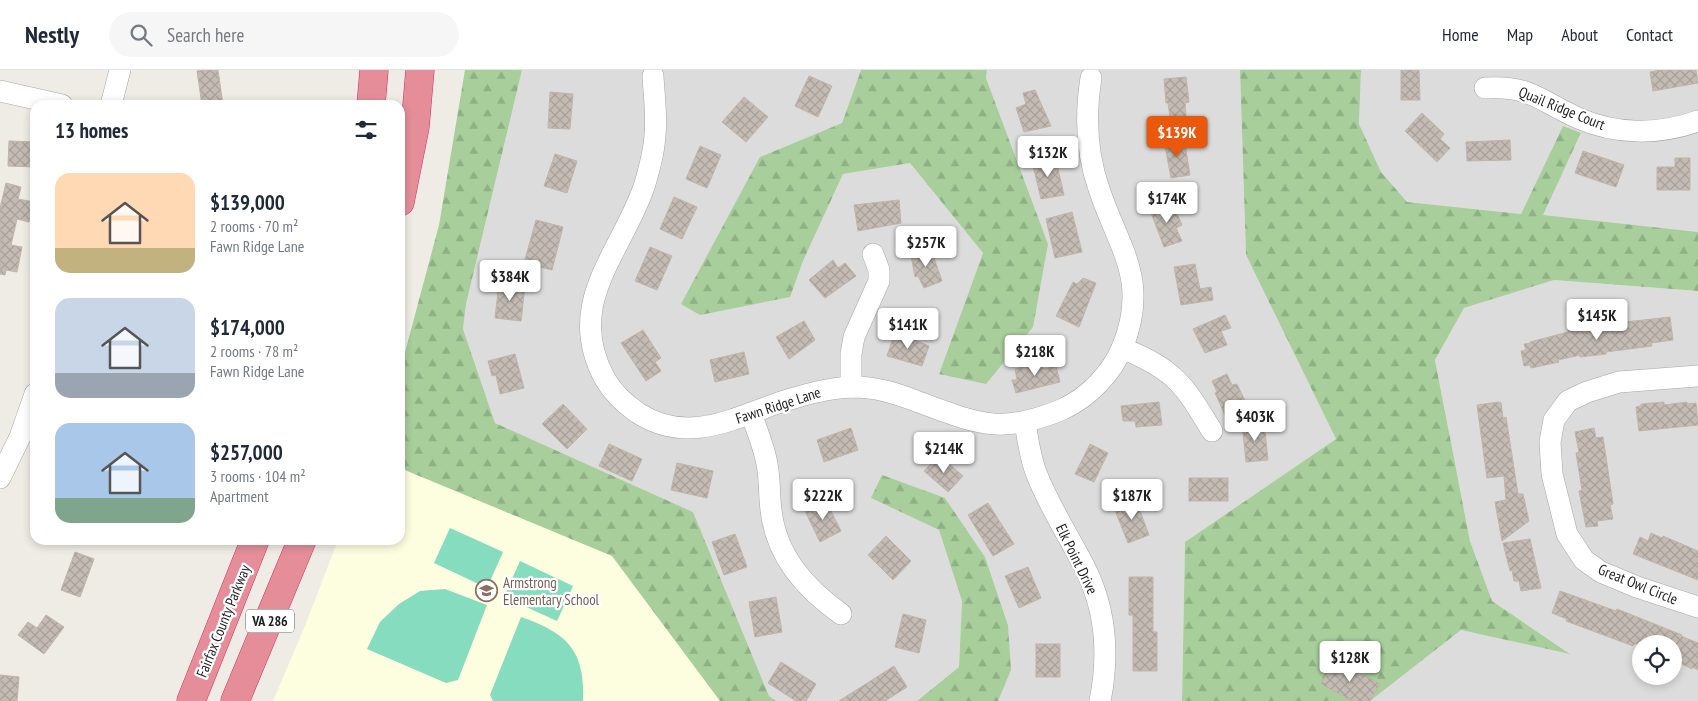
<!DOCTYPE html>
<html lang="en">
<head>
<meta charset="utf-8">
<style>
	:root { --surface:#fff; --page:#f6f6f7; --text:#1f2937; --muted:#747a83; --line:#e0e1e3; --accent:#ea580c }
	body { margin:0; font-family:"PT Sans Narrow",sans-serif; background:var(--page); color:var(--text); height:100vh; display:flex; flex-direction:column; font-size:19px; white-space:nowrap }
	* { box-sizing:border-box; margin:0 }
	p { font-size:16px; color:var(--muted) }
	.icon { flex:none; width:28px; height:28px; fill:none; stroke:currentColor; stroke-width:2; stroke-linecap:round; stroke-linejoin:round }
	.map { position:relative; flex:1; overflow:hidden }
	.side { position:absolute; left:30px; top:30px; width:375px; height:445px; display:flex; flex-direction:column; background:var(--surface); border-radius:15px; box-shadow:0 2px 8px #0003 }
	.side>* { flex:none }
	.buttons { position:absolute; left:1632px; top:565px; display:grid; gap:10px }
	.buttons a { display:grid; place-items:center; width:50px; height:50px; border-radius:50%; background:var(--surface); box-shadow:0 2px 8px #0003; font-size:25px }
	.price { position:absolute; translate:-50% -42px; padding:0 11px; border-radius:5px; background:#fff; color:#222; font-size:16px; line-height:32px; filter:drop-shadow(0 1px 2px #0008) }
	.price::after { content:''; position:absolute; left:50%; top:30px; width:15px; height:11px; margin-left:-8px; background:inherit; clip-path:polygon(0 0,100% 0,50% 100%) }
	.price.active { background:var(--accent); color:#fff }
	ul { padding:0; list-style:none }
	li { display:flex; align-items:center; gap:15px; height:125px; padding:0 25px }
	li span { display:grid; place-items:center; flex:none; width:140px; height:100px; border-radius:15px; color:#555 }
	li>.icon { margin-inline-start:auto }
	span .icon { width:60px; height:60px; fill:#fffc; stroke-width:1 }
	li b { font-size:21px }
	h2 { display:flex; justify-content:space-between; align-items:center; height:60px; padding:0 25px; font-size:21px }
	header { display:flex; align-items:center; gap:30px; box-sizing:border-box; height:70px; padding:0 25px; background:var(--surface); border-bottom:1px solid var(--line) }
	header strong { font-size:24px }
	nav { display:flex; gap:28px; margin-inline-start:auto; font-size:18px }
	.search { width:350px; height:45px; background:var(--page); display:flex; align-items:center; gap:12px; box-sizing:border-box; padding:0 18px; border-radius:28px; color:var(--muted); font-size:19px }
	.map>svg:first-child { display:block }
</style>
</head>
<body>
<header>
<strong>Nestly</strong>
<div class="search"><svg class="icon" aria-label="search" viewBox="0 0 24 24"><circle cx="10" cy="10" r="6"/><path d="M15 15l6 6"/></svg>Search here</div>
<nav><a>Home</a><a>Map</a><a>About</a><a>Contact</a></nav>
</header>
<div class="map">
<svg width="1698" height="631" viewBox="0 0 1698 631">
	<defs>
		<pattern id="forest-firs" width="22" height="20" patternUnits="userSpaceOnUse" patternTransform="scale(1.25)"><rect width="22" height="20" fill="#a7ce9b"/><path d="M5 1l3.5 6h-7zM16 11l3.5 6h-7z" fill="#8fb085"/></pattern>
		<pattern id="building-cross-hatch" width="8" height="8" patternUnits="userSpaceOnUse" patternTransform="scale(1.25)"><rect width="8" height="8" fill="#c4bcb4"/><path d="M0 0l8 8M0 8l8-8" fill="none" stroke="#a8a19a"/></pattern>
	</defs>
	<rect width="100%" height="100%" fill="#efece5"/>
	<g fill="#dddcdc" fill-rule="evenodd">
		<path d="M522 0H861L842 53 760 87 789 227 803 191 843 104 910 93 983 183 939 304 1048 174 986 8 987 0H1240L1246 185 1336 369 1185 472 1182 631H998L1010 600 1008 555 985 487 945 428H871L939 460 962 531 959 597 917 631H776L769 626 693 442 495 353 463 259 466 234Z"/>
		<path d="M1361 0H1698V162L1542 145 1581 64 1563 56 1521 144 1406 132 1381 102 1359 54Z"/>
		<path d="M1554 210 1698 221V631H1370L1461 560 1569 583 1492 531 1470 471 1435 290 1464 238ZM1641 574H1674V606H1641Z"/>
	</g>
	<path fill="#fdfedf" d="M400 352 623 472 728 631H273L305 556 338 470H400Z"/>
	<g fill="url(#forest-firs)">
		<path d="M465 0H522L466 234 463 259 495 353 693 442 769 626 776 631H720L612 486 400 398V301L439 155Z"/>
		<path d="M861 0H987L986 8 1048 174 1033 257 986 314 939 304 983 183 910 93 843 104 803 191 790 227 700 245 681 234 760 87 842 53Z"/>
		<path d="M1240 0H1361L1359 54 1381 102 1407 132 1521 144 1563 56 1581 63 1543 145 1698 162V221L1554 210 1464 238 1435 290 1470 471 1492 531 1570 584 1461 560 1370 631H1182L1185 472 1336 369 1246 185Z"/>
		<path d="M882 405 945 428 985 487 1008 555 1011 600 998 631H917L959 597 962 531 939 460 871 428Z"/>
	</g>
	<g fill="#85dcbf">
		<path d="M450 458 503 482 487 518 434 493Z"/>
		<path d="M520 491 573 516 557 551 504 527Z"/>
		<path d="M445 519 487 535 458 610 446 613 367 579 380 552 399 534 420 521Z"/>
		<path d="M521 547C567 563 585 580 583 631H493L490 625Z"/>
	</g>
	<g fill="url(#building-cross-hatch)" stroke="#c1b4a8">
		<path d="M206 0H218L223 35H202L197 1Z"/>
		<path d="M1401 0H1419L1420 30H1401Z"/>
		<path d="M1660 0H1696L1698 13 1653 21 1650 2Z"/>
		<path d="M809 6 832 16 818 47 795 36Z"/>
		<path d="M1186 7 1189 32 1185 33 1186 46 1170 47 1168 33H1166L1164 9Z"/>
		<path d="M1035 20 1051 56 1024 62 1016 38 1026 34 1023 23Z"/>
		<path d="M550 22 573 24 570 59 548 58Z"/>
		<path d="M744 27 768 47 746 72 722 52Z"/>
		<path d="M1422 43 1444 64 1440 69 1450 78 1437 92 1405 61Z"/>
		<path d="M1184 68 1190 105 1171 108 1164 71Z"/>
		<path d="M1510 70 1511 90 1467 91 1466 72Z"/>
		<path d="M9 71 35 72V97L8 96Z"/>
		<path d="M700 76 721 85 707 118 686 109Z"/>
		<path d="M1583 81 1624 95 1616 117 1575 103Z"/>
		<path d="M555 84 577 91 567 123 544 116Z"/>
		<path d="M1055 86 1064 125 1041 129 1032 91Z"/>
		<path d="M1675 88H1690V120H1657V97H1675Z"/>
		<path d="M6 113 21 117 18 129 34 132 29 152 17 149 11 175 22 177 17 202 6 200 5 205 0 204V138Z"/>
		<path d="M674 127 697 137 682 169 660 159Z"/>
		<path d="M899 130 901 153 858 161 854 135Z"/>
		<path d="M1172 132 1182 155 1176 158 1182 171 1164 177 1150 140Z"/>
		<path d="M1072 142 1082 182 1055 188 1046 149Z"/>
		<path d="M536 150 563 157 552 200 524 193Z"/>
		<path d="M650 177 672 186 657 220 635 211Z"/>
		<path d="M931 179 942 211 924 218 918 206 915 207 911 185Z"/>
		<path d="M833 190 838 198 845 193 856 206 825 228 809 210Z"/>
		<path d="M1195 194 1200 219 1211 217 1213 230 1181 235 1174 197Z"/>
		<path d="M1083 208 1096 213 1079 257 1056 246 1073 212 1077 214Z"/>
		<path d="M499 213 525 216 521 251 495 248Z"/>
		<path d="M1225 245 1231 258 1221 261 1227 275 1205 283 1193 259Z"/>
		<path d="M1670 247 1673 270 1651 273 1652 276 1606 282V284L1580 287V285L1558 290 1559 292 1531 298 1530 295 1524 296 1521 281 1526 280 1524 274 1531 273 1530 272 1568 262V260L1580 257Z"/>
		<path d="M804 251 815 270 789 289 776 267Z"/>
		<path d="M643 260 661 288 655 292 661 301 646 311 621 273Z"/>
		<path d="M895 262 929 276 922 296 887 286Z"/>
		<path d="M744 282 749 304 715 312 710 290Z"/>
		<path d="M515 284 524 318 500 324 496 305 492 306 488 291Z"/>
		<path d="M1039 293 1044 299 1056 296 1060 312 1016 323 1012 310H1017L1015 299Z"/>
		<path d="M1227 304 1232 315 1237 314 1247 335 1225 345 1215 323 1217 322 1212 311Z"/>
		<path d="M1159 332 1162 355 1136 357 1135 351H1123L1121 336Z"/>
		<path d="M1499 332 1501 333 1503 348 1506 347 1518 424H1523L1529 451 1502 471 1495 432 1506 430 1504 406 1487 408 1477 335Z"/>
		<path d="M1664 332V335L1687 332V334L1696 333 1698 355 1639 361 1636 337 1641 336V334Z"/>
		<path d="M563 334 587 359 567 379 542 354Z"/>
		<path d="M1264 352 1268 390 1246 392 1242 354Z"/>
		<path d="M851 358 858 380 824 392 817 370Z"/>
		<path d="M1594 358 1596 368 1603 367 1613 434 1610 435 1613 449 1597 451 1598 456 1586 457 1579 421 1582 420 1576 383 1579 382 1575 362Z"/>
		<path d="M609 374 642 389 632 411 599 396Z"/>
		<path d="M1090 374 1108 383 1094 412 1075 404Z"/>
		<path d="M939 385 963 406 948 422 924 401Z"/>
		<path d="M677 393 713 401 707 428 671 420Z"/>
		<rect x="1189" y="408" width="39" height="23"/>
		<path d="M1136 430 1149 465 1128 473 1114 438Z"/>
		<path d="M826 431 841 461 820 472 805 441Z"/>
		<path d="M988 433 1014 474 993 486 968 445Z"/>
		<path d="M1651 463 1662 468 1663 466 1698 481V510L1633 484 1640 467 1648 471Z"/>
		<path d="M735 464 747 497 724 505 712 472Z"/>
		<path d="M886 466 911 491 893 510 868 485Z"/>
		<path d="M1530 469 1541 518 1521 521 1519 511H1514L1512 500 1510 501 1503 473Z"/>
		<path d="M75 482 94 489 80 527 61 520Z"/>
		<path d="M1028 497 1041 528 1019 538 1005 506Z"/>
		<path d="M1129 507H1153V562H1157V601H1133V545H1129Z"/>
		<path d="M1560 521 1616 541 1617 539 1682 565 1681 566 1698 573V600L1692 597V599L1674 590V574H1634L1633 576 1566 551 1567 549 1552 543Z"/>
		<path d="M776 527 782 562 755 567 749 532Z"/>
		<path d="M903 544 926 550 919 583 895 577Z"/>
		<path d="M46 545 64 557 44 584 18 565 28 552 37 558Z"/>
		<rect x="1036" y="574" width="24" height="33"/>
		<path d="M1335 589 1380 614 1370 631H1352L1321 614Z"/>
		<path d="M781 592 816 614 806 631H796L768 613Z"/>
		<path d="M894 596 907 617 885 631H839Z"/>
		<path d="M0 605 19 607 17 631H0Z"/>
	</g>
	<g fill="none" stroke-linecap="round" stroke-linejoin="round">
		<defs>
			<g id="minor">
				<path d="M653 6C654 25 657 46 655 65 654 83 649 100 644 117 620 185 564 234 605 309 613 323 625 334 638 343 686 374 731 350 778 333 803 325 827 318 853 317 876 317 895 323 916 331 976 353 1000 366 1063 339 1089 327 1112 303 1123 276 1149 209 1119 179 1099 119 1086 82 1085 46 1091 8"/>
				<path d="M1485 18C1530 15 1540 31 1578 48 1616 65 1659 65 1698 51"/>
				<path d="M0 21 62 35"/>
				<path d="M111 35 120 0"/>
				<path d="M1122 278C1175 300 1183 313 1212 361"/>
				<path d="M1698 306 1619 312 1587 322 1568 331 1554 350 1550 372 1552 404 1567 464 1584 490 1601 502 1637 517 1698 537"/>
				<path d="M851 317V284L854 267 879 211V200L873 184"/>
				<path d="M751 344C757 360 764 377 767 394 770 409 769 425 771 440 776 486 805 518 841 544"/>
				<path d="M1025 352C1028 370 1030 388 1037 405 1050 438 1070 468 1086 500 1106 541 1109 586 1100 631"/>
				<path d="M0 408 20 367 35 324"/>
			</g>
			<g id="highway">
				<path d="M371 35 374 0"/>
				<path d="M400 132 415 57 420 0"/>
				<path d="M191 631 255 470"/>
				<path d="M235 631 302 470"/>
			</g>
		</defs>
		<use href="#minor" stroke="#a6a6a6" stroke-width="22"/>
		<use href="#highway" stroke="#d7285b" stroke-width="29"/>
		<use href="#minor" stroke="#fff" stroke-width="21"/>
		<use href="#highway" stroke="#e58e9a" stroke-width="28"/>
	</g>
	<defs>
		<symbol id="school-ring" viewBox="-11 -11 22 22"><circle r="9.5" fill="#fff" stroke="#8d6e63" stroke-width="1.5"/><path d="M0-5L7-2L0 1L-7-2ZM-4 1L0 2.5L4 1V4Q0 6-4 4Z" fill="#8d6e63"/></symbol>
	</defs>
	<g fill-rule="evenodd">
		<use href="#school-ring" x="474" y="508" width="25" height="25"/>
	</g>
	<g text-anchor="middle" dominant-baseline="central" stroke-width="4.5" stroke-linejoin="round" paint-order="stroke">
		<rect fill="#fff" stroke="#626262" stroke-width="1" x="246" y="539.5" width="48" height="23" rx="4"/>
		<g font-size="14" font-weight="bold" fill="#1f1f1f">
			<text x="270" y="551">VA 286</text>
		</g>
		<g font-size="15" fill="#1f1f1f" stroke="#fff">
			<text transform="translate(1562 38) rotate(22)">Quail Ridge Court</text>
			<text transform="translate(778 335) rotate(-18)">Fawn Ridge Lane</text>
			<text transform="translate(1077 489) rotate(64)">Elk Point Drive</text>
			<text transform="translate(1638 514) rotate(22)">Great Owl Circle</text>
			<text transform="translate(223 551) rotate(-68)">Fairfax County Parkway</text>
		</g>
		<g font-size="15" fill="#785e54" stroke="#fff" text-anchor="start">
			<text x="503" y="512">Armstrong<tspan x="503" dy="17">Elementary School</tspan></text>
		</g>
	</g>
</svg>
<div class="buttons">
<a><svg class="icon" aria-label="locate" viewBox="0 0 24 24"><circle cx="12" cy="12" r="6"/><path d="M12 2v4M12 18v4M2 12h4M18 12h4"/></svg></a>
</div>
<b class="price active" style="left:1177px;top:88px">$139K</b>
<b class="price" style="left:1048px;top:108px">$132K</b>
<b class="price" style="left:1167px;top:154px">$174K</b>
<b class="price" style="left:926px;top:198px">$257K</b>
<b class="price" style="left:510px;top:232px">$384K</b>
<b class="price" style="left:1597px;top:271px">$145K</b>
<b class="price" style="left:908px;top:280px">$141K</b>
<b class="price" style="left:1035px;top:307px">$218K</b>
<b class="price" style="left:1255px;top:372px">$403K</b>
<b class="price" style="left:944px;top:404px">$214K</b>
<b class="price" style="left:823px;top:451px">$222K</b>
<b class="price" style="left:1132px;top:451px">$187K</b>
<b class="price" style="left:1350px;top:613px">$128K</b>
<section class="side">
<h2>13 homes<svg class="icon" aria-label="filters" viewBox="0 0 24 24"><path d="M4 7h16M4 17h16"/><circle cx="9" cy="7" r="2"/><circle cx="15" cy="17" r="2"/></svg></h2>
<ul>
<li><span style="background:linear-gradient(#ffd9b3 75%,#c2b280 0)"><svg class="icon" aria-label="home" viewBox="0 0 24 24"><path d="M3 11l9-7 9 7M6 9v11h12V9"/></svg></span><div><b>$139,000</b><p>2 rooms · 70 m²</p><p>Fawn Ridge Lane</p></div></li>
<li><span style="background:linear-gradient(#c9d6e8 75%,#9aa5b1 0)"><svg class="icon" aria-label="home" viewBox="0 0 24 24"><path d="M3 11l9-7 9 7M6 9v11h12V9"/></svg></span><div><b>$174,000</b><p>2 rooms · 78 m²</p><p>Fawn Ridge Lane</p></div></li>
<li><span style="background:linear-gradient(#a9c7e8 75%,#7fa58c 0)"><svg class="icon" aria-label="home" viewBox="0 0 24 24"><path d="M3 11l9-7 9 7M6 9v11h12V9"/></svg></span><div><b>$257,000</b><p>3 rooms · 104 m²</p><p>Apartment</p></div></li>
</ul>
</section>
</div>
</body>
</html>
